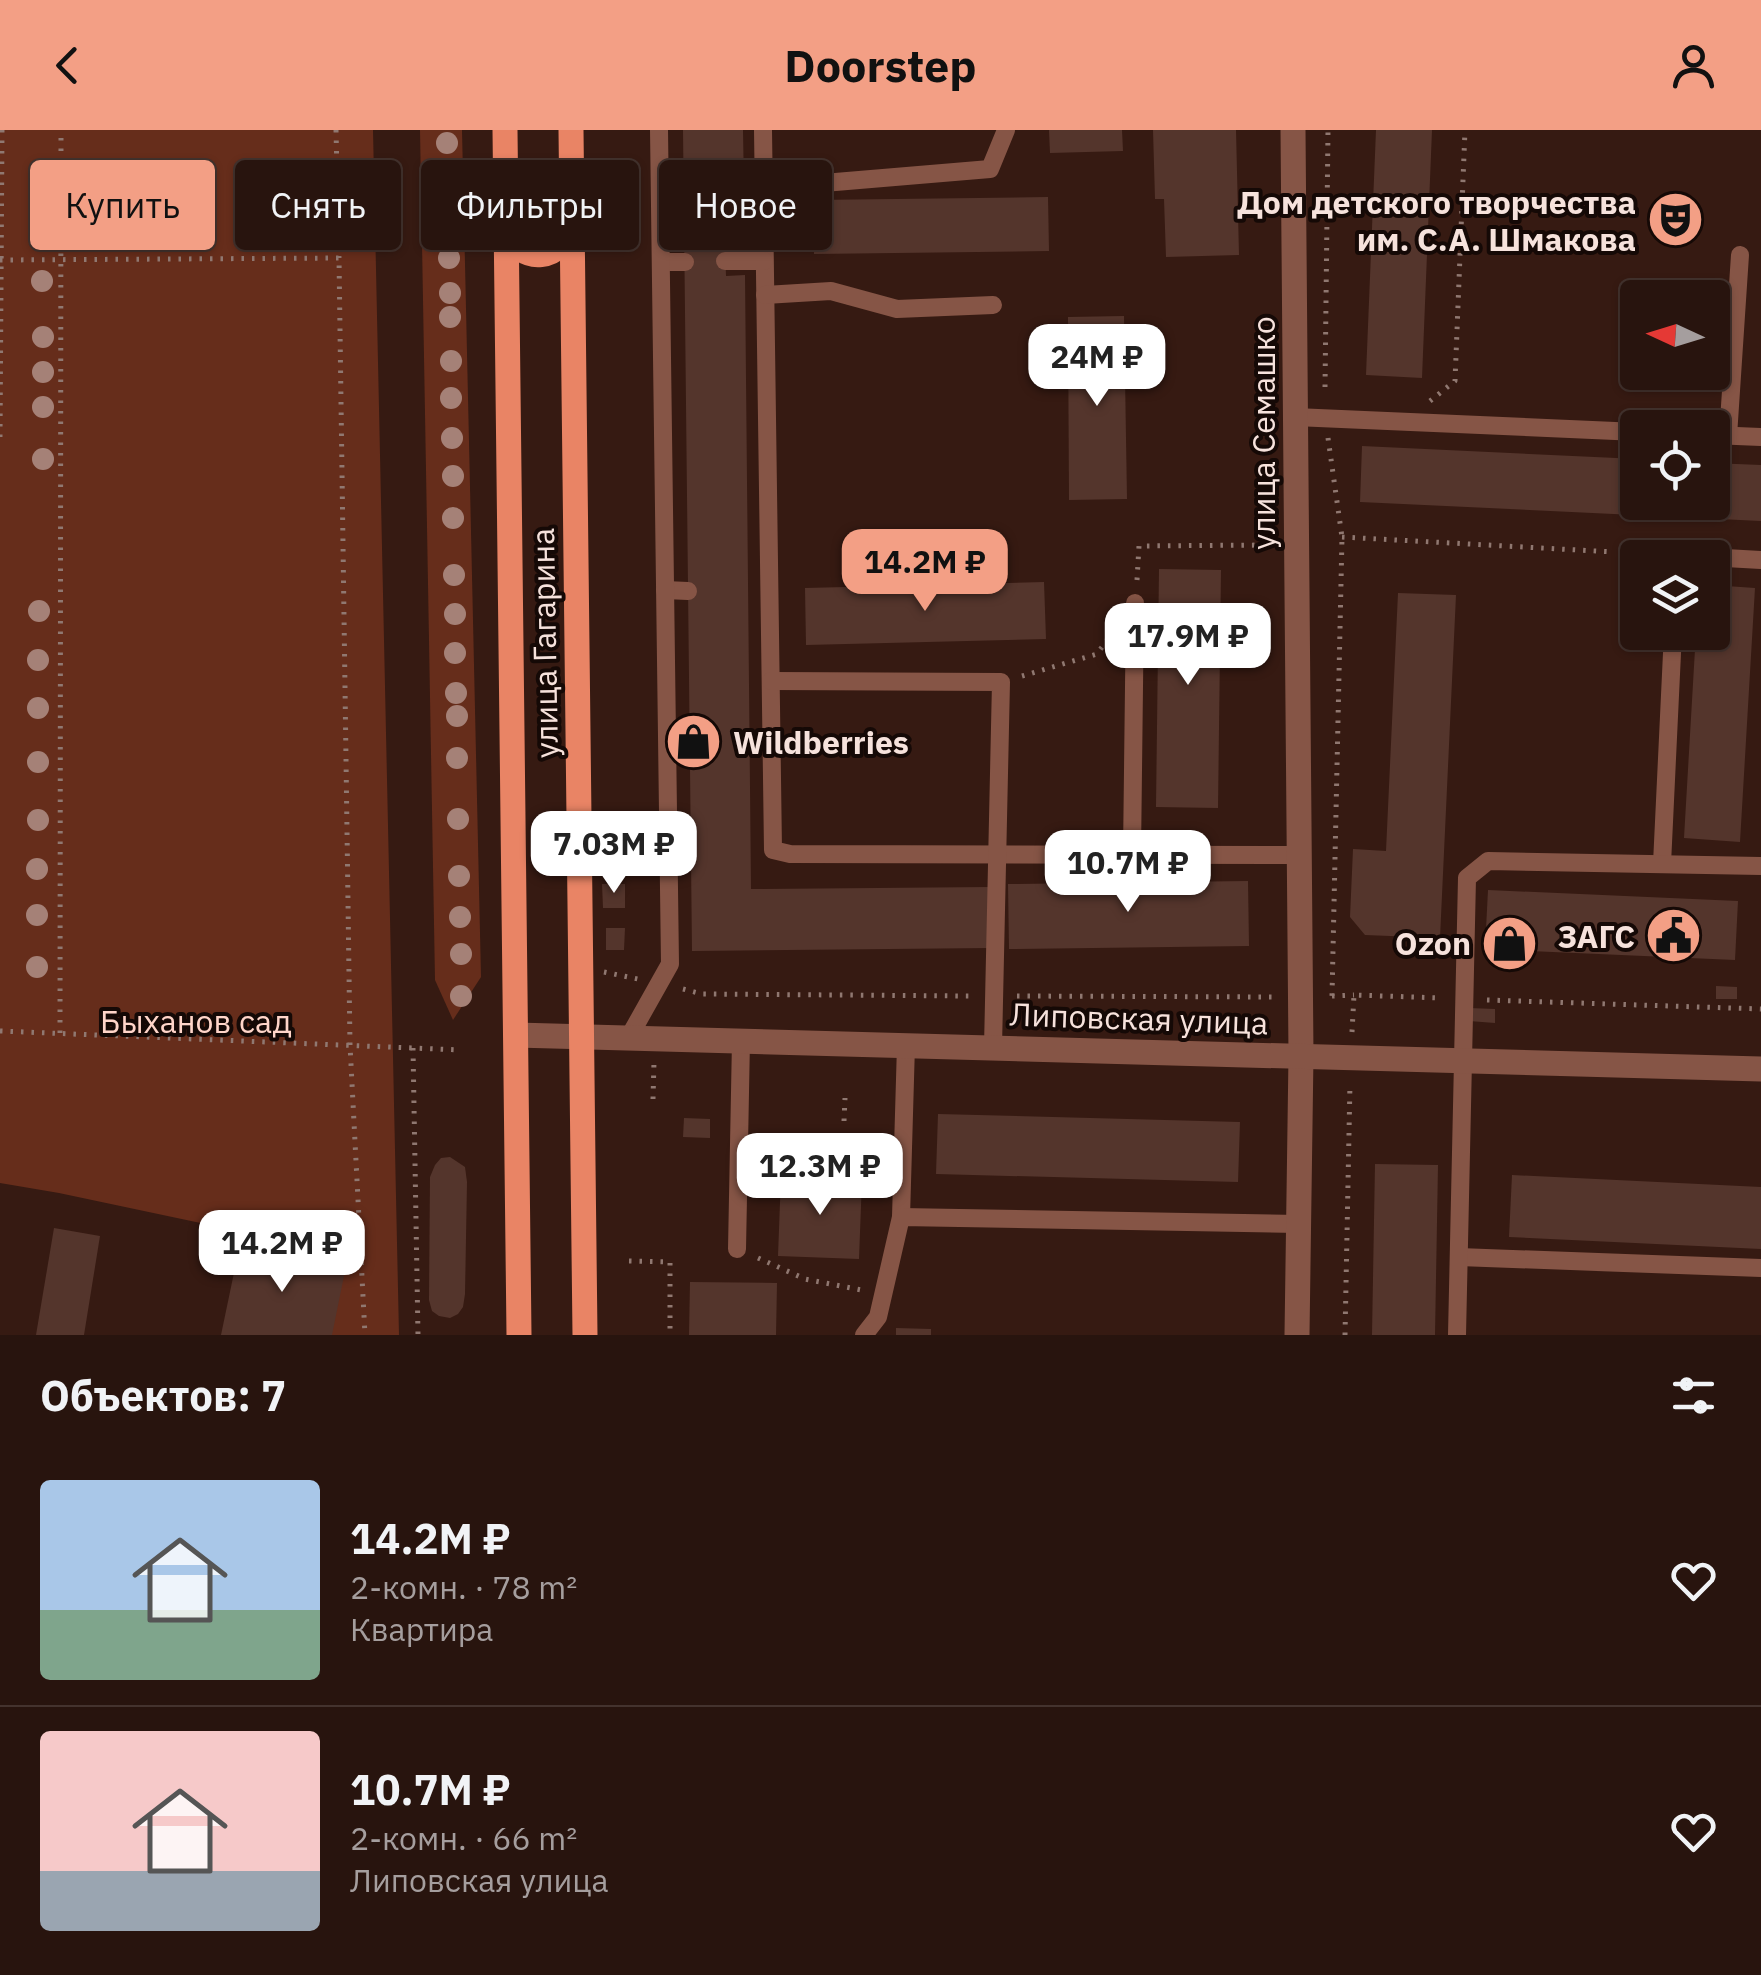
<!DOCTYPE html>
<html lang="ru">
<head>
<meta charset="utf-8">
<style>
	:root { --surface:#28140e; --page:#34211c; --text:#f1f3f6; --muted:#a59e9e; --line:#44332e; --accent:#f39f85 }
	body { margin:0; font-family:"IBM Plex Sans",sans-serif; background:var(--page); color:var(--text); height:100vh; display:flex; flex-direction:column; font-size:38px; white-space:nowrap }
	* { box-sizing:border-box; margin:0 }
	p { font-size:32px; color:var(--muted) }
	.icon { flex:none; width:55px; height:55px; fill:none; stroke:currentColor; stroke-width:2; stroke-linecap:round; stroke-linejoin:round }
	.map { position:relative; height:1205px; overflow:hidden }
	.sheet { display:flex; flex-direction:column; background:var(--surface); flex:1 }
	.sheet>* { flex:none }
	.banner { position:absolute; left:30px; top:30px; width:1000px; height:90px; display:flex; gap:20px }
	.needle { width:65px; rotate:274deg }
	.fabs { position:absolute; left:1620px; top:150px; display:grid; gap:20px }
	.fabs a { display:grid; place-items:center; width:110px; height:110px; border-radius:10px; background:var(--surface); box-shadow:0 2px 8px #0004,0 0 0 2px var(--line); font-size:50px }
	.price { position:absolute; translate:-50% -85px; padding:0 22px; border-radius:20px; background:#fff; color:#222; font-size:32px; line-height:65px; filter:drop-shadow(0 2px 5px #0008) }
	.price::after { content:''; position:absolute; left:50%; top:60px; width:30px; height:22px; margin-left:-15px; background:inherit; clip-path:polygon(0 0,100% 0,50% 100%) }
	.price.selected { background:var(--accent); color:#111 }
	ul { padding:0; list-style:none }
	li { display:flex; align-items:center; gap:30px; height:250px; padding:0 40px }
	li+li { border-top:2px solid var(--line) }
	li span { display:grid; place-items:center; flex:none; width:280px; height:200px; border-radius:10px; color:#555 }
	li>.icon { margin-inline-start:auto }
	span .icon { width:120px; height:120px; fill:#fffc; stroke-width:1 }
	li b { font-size:42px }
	h2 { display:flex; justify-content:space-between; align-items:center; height:120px; padding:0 40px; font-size:42px }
	.tag { padding:0 35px; border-radius:10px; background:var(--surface); box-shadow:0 2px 8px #0004,0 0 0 2px var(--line); font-size:35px; line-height:90px }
	.tag.selected { background:var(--accent); color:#111 }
	header { display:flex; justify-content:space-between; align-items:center; height:130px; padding:0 40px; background:var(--accent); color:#111; font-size:45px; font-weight:700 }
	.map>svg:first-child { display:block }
</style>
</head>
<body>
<header><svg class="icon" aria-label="back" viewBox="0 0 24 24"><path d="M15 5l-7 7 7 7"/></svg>Doorstep<svg class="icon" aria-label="person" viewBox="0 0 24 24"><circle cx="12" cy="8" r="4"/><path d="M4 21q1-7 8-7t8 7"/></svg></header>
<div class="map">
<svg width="1761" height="1205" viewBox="0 0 1761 1205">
	<rect width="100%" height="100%" fill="#361a12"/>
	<g fill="#662d1b">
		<path d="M0 0H373L399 1205H325L331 1155 314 1117 59 1063 0 1053Z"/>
		<path d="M420 0H462L481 847 453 890 435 850Z"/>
	</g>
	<g fill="#54352c">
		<path d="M683 0H743L745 114 725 115 726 146 745 145 751 759 990 757 991 818 692 821Z"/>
		<path d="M1049 0H1122L1123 21 1050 23Z"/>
		<path d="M1153 0H1236L1239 125 1166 127 1164 69H1155Z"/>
		<path d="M1376 0H1432L1422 248 1366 245Z"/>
		<path d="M1048 67 1049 121 814 124 813 70Z"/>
		<path d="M1124 186 1127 369 1069 370 1068 187Z"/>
		<path d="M1362 316 1638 329V372H1712V333L1761 335V391L1360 372Z"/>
		<path d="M1159 439 1221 440 1218 678 1156 677Z"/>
		<path d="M1044 452 1046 509 806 515 805 458Z"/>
		<path d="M1712 455 1755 458 1740 712 1684 708 1696 502H1712Z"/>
		<path d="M1398 463 1456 465 1440 808 1365 805 1350 787 1353 719 1386 721Z"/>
		<path d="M1248 751 1249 816 1009 819 1008 754Z"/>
		<path d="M602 754H625V778H603Z"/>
		<path d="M1488 760 1738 771 1735 830 1485 819Z"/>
		<path d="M606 798H625L624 820H606Z"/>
		<path d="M1716 856 1737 857V869H1716Z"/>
		<path d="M1469 878 1495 879V893L1469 891Z"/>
		<path d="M938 984 1240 992 1238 1052 936 1044Z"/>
		<path d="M684 988 710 989V1008L683 1007Z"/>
		<path d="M450 1027 465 1037 467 1052 465 1164 463 1177 458 1184 450 1188 439 1186 432 1181 429 1170 430 1047 435 1035 441 1028Z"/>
		<path d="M1375 1034 1438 1035 1435 1205H1372Z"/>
		<path d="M1512 1045 1761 1057V1119L1509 1107Z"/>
		<path d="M781 1046 862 1049 859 1129 778 1126Z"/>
		<path d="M54 1098 100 1106 84 1205H36Z"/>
		<path d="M240 1114 346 1136 332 1205H221Z"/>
		<path d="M690 1152 777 1153 776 1205H689Z"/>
		<path d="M896 1198 931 1199V1205H896Z"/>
	</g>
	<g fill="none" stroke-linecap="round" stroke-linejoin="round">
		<g stroke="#907871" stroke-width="5" stroke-dasharray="2.5 8" stroke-linecap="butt">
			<path d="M336 0 339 128"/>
			<path d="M0 130 339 128 350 915 365 1205"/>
			<path d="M1325 257 1328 0"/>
			<path d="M1430 271 1455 251 1465 0"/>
			<path d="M0 307 2 0"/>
			<path d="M1328 308 1342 407 1332 866"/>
			<path d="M1342 407 1614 422"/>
			<path d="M1137 450 1139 416 1269 415"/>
			<path d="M1022 546 1097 524 1112 503"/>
			<path d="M604 842 638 849"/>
			<path d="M683 859 702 864 971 866"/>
			<path d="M1017 866 1276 867"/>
			<path d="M1332 866 1354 865"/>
			<path d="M1487 870 1761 879"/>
			<path d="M0 901 461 920"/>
			<path d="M1352 902 1354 865 1441 868"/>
			<path d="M60 903 61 0"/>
			<path d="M413 918 418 1205"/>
			<path d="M653 969 654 932"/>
			<path d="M844 991 845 968"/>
			<path d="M758 1128 805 1149 861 1160"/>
			<path d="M629 1131 670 1132V1205"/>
			<path d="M1345 1205 1350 953"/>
		</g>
		<g stroke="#865546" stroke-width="18">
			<path d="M763 0 773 720 790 724 1299 725"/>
			<path d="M764 58 990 39 1006 0"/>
			<path d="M725 131H764"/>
			<path d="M661 132H685"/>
			<path d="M765 165 831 161 897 179 993 175"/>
			<path d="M1295 287 1638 302"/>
			<path d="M1712 305 1761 307"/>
			<path d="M1728 306 1740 125"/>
			<path d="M1637 423 1761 430"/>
			<path d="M665 460 688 461"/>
			<path d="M771 551 1001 552 993 917"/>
			<path d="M1132 724 1135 473"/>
			<path d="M1662 734 1673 502"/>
			<path d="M629 907 670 834 659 0"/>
			<path d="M901 1087 906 915"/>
			<path d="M737 1119 741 910"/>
			<path d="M1459 1127 1761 1138"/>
			<path d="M864 1205 878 1187 901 1087 1299 1094"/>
			<path d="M1457 1205 1467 748 1488 731 1761 736"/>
		</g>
		<g stroke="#865546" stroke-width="25">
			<path d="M1293 0 1301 925 1297 1205"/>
			<path d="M516 905 1761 939"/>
		</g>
		<g stroke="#e98465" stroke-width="25">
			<path d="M505 0 519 1205"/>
			<path d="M571 0 585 1205"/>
			<path d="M507 99C520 137 564 131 571 93"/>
		</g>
	</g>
	<g fill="#a58177">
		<circle cx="447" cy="13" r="11"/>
		<circle cx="448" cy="50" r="11"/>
		<circle cx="39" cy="55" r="11"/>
		<circle cx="449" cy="89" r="11"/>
		<circle cx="39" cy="106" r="11"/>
		<circle cx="449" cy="128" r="11"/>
		<circle cx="42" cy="151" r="11"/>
		<circle cx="450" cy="163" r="11"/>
		<circle cx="450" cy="187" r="11"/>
		<circle cx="43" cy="207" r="11"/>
		<circle cx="451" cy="231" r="11"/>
		<circle cx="43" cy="242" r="11"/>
		<circle cx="451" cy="268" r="11"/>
		<circle cx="43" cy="277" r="11"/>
		<circle cx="452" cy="308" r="11"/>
		<circle cx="43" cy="329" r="11"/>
		<circle cx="453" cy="346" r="11"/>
		<circle cx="453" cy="388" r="11"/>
		<circle cx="454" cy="445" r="11"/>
		<circle cx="39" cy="481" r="11"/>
		<circle cx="455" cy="484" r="11"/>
		<circle cx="455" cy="523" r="11"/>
		<circle cx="38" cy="530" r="11"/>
		<circle cx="456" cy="563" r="11"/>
		<circle cx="38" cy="578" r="11"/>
		<circle cx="457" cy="586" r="11"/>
		<circle cx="457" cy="628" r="11"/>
		<circle cx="38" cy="632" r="11"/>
		<circle cx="458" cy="689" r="11"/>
		<circle cx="38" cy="690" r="11"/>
		<circle cx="37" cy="739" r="11"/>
		<circle cx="459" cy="746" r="11"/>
		<circle cx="37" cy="785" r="11"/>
		<circle cx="460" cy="787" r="11"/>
		<circle cx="461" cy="824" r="11"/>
		<circle cx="37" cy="837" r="11"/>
		<circle cx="461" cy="866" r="11"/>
	</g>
	<defs>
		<symbol id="theatre-disc" viewBox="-11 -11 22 22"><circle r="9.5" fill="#f39f85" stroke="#150906"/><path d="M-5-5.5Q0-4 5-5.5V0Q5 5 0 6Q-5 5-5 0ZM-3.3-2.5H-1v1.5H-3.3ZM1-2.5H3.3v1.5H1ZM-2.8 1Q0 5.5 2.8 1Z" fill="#111"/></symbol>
		<symbol id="shop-disc" viewBox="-11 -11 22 22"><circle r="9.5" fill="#f39f85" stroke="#150906"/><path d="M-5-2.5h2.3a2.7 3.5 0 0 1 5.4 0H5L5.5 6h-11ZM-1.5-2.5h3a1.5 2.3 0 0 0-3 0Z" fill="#111"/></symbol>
		<symbol id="civic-disc" viewBox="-11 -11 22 22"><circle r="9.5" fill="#f39f85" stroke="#150906"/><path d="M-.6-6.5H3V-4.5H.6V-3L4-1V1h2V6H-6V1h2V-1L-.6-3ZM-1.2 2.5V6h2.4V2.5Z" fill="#111"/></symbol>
	</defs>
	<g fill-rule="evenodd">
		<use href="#theatre-disc" x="1644" y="58" width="63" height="63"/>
		<use href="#shop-disc" x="662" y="580" width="63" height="63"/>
		<use href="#civic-disc" x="1642" y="774" width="63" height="63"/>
		<use href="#shop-disc" x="1478" y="782" width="63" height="63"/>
	</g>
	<g text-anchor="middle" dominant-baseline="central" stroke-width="8" stroke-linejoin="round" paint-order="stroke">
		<g font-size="32" font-weight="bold" fill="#f6e2dc" stroke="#150906" text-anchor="end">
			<text x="1636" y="72">Дом детского творчества<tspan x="1636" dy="37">им. С.А. Шмакова</tspan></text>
			<text x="733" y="612" text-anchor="start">Wildberries</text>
			<text x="1635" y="806">ЗАГС</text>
			<text x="1471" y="813">Ozon</text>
		</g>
		<g font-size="32" fill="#f6e2dc" stroke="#150906">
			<text transform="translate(1263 303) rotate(-90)">улица Семашко</text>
			<text transform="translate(544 513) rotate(-91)">улица Гагарина</text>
			<text transform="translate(1139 888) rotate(2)">Липовская улица</text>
		</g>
		<g font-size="32" fill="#ffd5c9" stroke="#150906">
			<text x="196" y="891">Быханов сад</text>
		</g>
	</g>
</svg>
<div class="fabs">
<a><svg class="needle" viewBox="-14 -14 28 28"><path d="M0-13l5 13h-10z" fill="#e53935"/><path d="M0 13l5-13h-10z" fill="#a59e9e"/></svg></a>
<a><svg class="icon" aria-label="locate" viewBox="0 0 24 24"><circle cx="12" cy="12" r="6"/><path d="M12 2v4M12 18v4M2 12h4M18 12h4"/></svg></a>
<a><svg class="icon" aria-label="layers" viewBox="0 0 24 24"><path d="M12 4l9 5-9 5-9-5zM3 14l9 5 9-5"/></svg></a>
</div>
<b class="price" style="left:1097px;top:279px">24M ₽</b>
<b class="price selected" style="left:925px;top:484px">14.2M ₽</b>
<b class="price" style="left:1188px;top:558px">17.9M ₽</b>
<b class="price" style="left:614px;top:766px">7.03M ₽</b>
<b class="price" style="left:1128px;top:785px">10.7M ₽</b>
<b class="price" style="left:820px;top:1088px">12.3M ₽</b>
<b class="price" style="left:282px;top:1165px">14.2M ₽</b>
<div class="banner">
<a class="tag selected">Купить</a>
<a class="tag">Снять</a>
<a class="tag">Фильтры</a>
<a class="tag">Новое</a>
</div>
</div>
<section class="sheet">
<h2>Объектов: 7<svg class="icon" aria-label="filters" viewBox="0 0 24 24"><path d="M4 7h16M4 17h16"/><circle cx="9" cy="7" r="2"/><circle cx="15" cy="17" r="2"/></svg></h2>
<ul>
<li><span style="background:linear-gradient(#a9c7e8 65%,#7fa58c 0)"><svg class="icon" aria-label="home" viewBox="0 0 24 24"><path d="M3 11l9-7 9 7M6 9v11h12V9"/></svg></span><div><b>14.2M ₽</b><p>2-комн. · 78 m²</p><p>Квартира</p></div><svg class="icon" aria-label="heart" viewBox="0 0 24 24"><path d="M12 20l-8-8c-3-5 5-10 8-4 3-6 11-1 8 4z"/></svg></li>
<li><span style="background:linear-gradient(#f6c9c9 70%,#9aa5b1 0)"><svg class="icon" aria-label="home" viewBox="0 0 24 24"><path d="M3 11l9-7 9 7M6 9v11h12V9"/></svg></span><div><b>10.7M ₽</b><p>2-комн. · 66 m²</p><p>Липовская улица</p></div><svg class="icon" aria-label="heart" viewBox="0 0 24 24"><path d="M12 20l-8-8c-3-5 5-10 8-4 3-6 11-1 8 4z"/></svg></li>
</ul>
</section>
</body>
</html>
